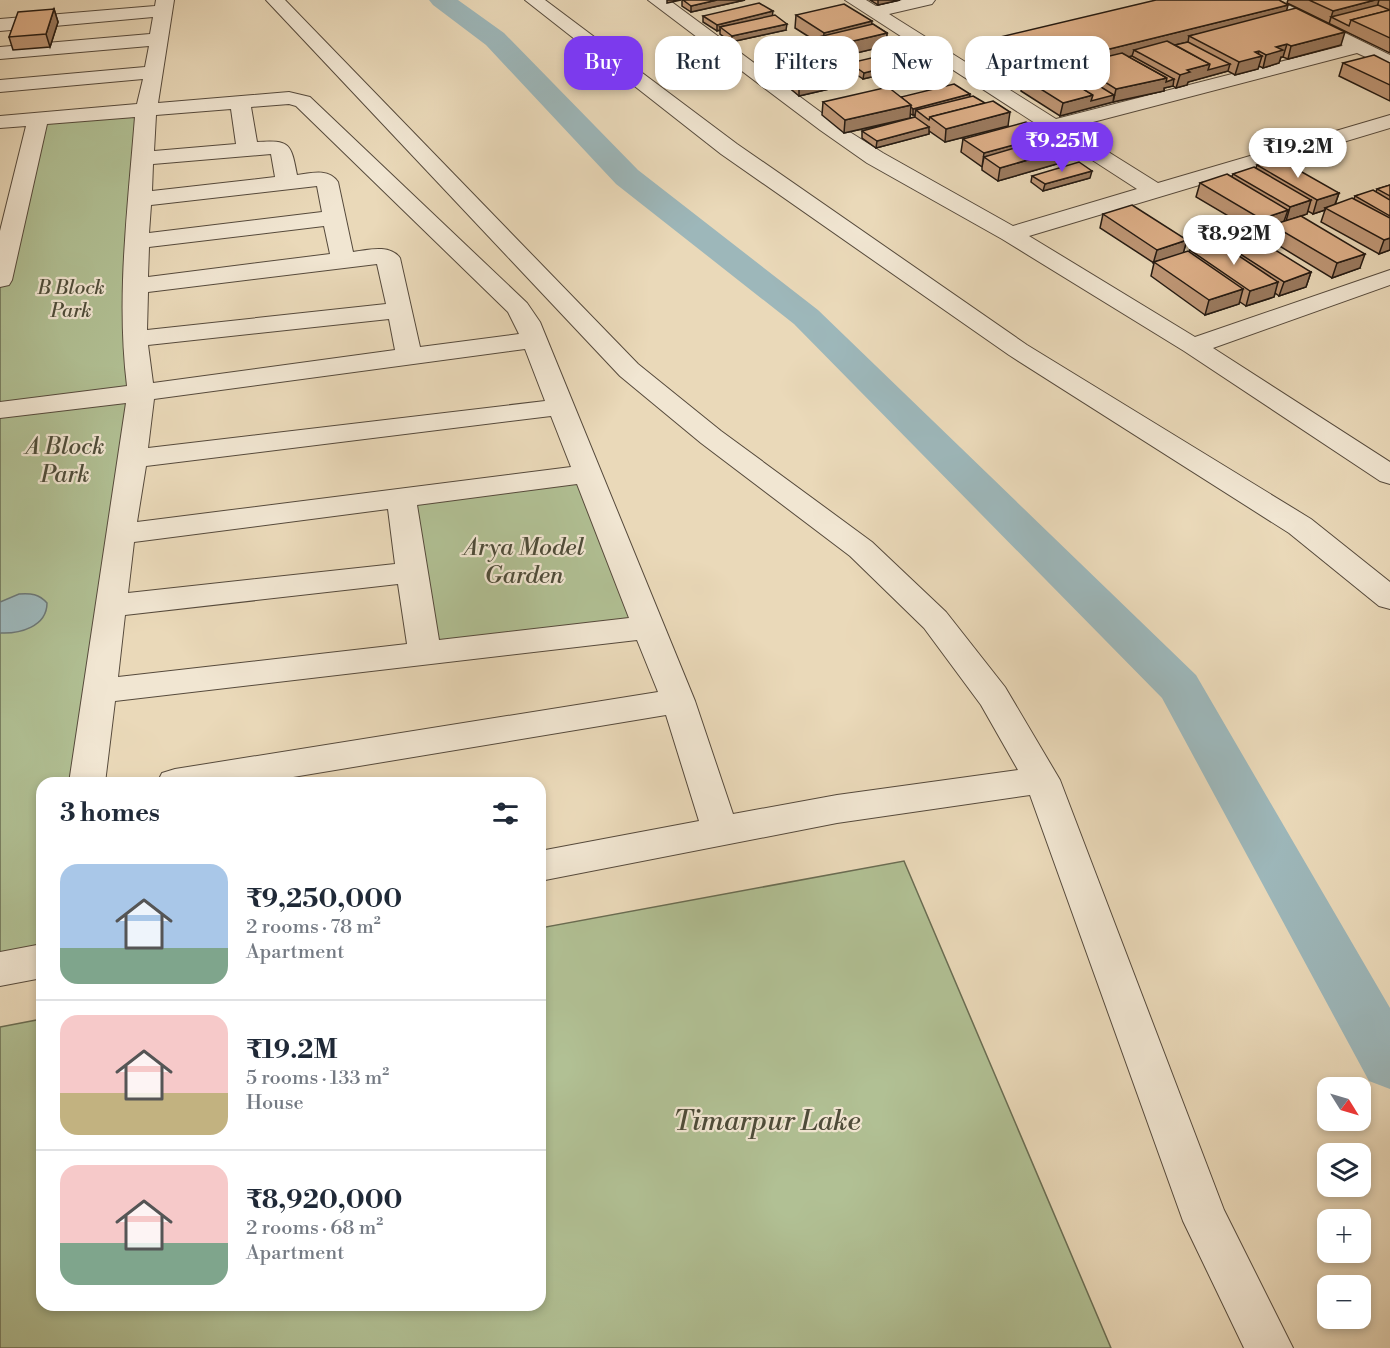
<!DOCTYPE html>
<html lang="en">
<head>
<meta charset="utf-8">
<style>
	:root { --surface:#fff; --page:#f2f2f3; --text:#1f2937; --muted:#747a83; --line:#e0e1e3; --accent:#7c3aed }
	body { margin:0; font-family:"Libre Bodoni",serif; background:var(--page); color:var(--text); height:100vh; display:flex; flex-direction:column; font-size:22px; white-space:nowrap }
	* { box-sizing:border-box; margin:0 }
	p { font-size:20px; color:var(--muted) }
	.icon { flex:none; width:33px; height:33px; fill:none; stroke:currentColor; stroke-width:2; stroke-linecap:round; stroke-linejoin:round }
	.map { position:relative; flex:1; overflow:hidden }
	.details { position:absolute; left:36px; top:777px; width:510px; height:534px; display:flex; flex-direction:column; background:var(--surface); border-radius:18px; box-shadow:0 3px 9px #0003 }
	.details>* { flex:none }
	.banner { position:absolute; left:564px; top:36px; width:570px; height:54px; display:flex; gap:12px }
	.needle { width:39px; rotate:127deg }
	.controls { position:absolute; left:1317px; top:1077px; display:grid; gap:12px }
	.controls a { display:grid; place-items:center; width:54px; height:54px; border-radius:12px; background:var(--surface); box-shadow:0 3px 9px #0003; font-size:30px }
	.price { position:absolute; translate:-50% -51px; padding:0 14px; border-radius:21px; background:#fff; color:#222; font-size:20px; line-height:39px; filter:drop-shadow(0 2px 3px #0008) }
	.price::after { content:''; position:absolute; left:50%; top:36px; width:18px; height:14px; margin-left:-9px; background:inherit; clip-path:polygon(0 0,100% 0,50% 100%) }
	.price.active { background:var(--accent); color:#fff }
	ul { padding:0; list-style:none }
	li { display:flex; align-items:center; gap:18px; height:150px; padding:0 24px }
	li+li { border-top:2px solid var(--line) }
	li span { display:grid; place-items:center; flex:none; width:168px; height:120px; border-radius:18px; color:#555 }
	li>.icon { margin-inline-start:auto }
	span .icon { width:72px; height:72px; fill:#fffc; stroke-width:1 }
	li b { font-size:26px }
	h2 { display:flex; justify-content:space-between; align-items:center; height:72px; padding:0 24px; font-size:26px }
	.pill { padding:0 21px; border-radius:18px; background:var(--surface); box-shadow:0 3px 9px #0003; font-size:21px; line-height:54px }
	.pill.active { background:var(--accent); color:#fff }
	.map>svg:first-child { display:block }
</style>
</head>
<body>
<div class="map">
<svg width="1390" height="1348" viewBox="0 0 1390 1348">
	<rect width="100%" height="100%" fill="#ead9b9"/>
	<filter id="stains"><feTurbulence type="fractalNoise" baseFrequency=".00333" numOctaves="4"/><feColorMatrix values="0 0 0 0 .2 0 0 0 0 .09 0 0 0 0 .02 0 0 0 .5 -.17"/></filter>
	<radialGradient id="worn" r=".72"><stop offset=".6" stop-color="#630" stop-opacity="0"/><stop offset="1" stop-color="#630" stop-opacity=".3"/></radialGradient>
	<g fill="#b1c094" stroke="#6a6d53" stroke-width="1.5">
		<path d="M146 110 139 386 87 783H42V952L0 960V279L38 119Z"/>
		<path d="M588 474 649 627 437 652 401 498Z"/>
		<path d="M904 861 1111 1348H0V1027L42 1019V1305H540V928Z"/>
	</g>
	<path fill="#9db7ba" stroke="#6d7877" stroke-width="1.5" d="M19 594C31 593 39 594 47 603 47 627 19 634 0 633V602Z"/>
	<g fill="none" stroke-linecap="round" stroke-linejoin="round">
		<path fill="#9db7ba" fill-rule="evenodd" d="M429 0H458L504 33 638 170 818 310 1196 675 1390 1008V1089L1369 1081 1162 698 794 324 616 184 486 45 433 5Z"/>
		<defs>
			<g id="minor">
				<path d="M156 0H174L158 103 289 92 310 97 527 303 540 322 695 701 733 814 837 795 1018 770 981 705 924 628 850 556 701 443 620 376 266 0H285L638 364 721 431 872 542 946 612 1005 687 1060 780 1224 1210 1293 1348H1244L1183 1221 1030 795 837 823 540 881V851L699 821 666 715 257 783H157L162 773 175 769 658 692 637 640 115 701 105 783H69L126 403 0 418V402L127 386C116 297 128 206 135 117L47 124 12 280 9 285 0 287V231L26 126 0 128V116L137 104 143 79 0 92V80L145 67 149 46 0 59V47L150 34 153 17 0 31V19L155 6ZM289 104 296 106 508 312 519 334 420 347 400 258C390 244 368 250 353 252L338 182C329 168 311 173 297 175 291 143 290 140 257 142L251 107ZM231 109 236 144 154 151 156 115ZM271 154 275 177 152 191 153 164ZM317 186 322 212 149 233 151 205ZM324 226 330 254 148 277 149 247ZM377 264 386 304 147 330 148 292ZM389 319 395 350 153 383 148 345ZM525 349 545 401 148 448 154 399ZM551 416 571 467 137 522 146 466ZM577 484 629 618 439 640 417 505ZM388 509 395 564 128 593 134 542ZM398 584 407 644 118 677 125 615Z"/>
				<path d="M525 0H545L737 144 1027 345 1311 519 1390 582V609L1379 606 1289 533 1009 355 721 154Z"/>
				<path d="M648 0H669L834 122 883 153 1013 226 1137 189 845 0H866L876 6 902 0H935L932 4 889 14 1056 119 1342 46 1258 4 1255 0H1278L1390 55V68L1357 53 1070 128 1158 183 1390 115V128L1029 236 1195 337 1390 270V285L1213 348 1390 462V484L1380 481 1184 351 1002 239 867 163 820 130Z"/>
				<path d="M42 944V978L0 986V952Z"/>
			</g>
		</defs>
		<use href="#minor" stroke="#564a3c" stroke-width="2"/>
		<use href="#minor" fill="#f1e6d2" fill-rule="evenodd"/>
	</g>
	<g fill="#bf9776" stroke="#241a12" stroke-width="1.5" fill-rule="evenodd">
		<path d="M682 0H745L691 12 682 6Z"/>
		<path d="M870 0H900L878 5Z"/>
		<path d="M1288 0H1390V53L1287 3Z"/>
		<path d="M54 9 58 22 50 47 13 50 9 37Z"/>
		<path d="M1287 11 1341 45 1288 59 1283 57H1281L1279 63 1263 68 1259 66 1258 69 1235 75 1228 71 1188 82 1187 85 1176 88 1173 86 1164 88V91L1113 102 1060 116 1021 91 1022 83 1014 85 969 57 971 44ZM1075 70 1060 75 1059 74Z"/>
		<path d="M796 15 872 24 887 33 886 46 827 60 813 50 814 40 795 28Z"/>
		<path d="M703 16H772L786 30 731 42 720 34V30L717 31 703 22Z"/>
		<path d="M919 59 918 66 863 79 850 70V63Z"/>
		<path d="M1343 63H1390V101L1339 76Z"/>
		<path d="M786 79 851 84 799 96 786 85Z"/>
		<path d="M970 96 1008 126 945 142 929 131V134L876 148 862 138V131L910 119 844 133 822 115 823 102 901 97ZM910 114 913 115H915V117L910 118Z"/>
		<path d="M1047 136V139L1067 161 998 181 982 170V167L961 152 963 139Z"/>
		<path d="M1257 165 1339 193 1335 205 1354 199 1355 196 1376 192 1377 189 1390 185V250L1379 254 1321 222 1325 210 1313 214 1308 211 1307 214 1301 216 1360 268 1332 278 1268 239 1271 228 1257 233 1196 197 1200 183 1232 177 1233 174 1256 168Z"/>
		<path d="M1032 176 1090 178 1043 191 1031 182Z"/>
		<path d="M1103 214 1187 240 1183 253 1189 252 1190 250 1219 243 1220 241 1311 272 1306 287 1279 296 1275 293 1274 297 1246 306 1240 302 1239 304 1205 315 1151 276 1154 263 1100 228Z"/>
	</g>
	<g fill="#9b7b60" stroke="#241a12" stroke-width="1.5">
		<path d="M667 0H681L667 3Z"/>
		<path d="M717 0H745L691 12V6Z"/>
		<path d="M878 0H900L878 5Z"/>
		<path d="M1375 0H1379L1376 11 1331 17 1329 24 1333 11Z"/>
		<path d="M1288 5 1285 17 1189 36 1188 42 1140 53 1134 50 1132 56 1082 68 1076 64 1075 70 1029 82 1023 78 1022 83 1014 85 1016 72Z"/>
		<path d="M54 9 58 22 50 47 46 34Z"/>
		<path d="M773 11 772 18 720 27V30L717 31V25Z"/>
		<path d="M872 21 871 34 823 43 824 33Z"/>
		<path d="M787 24 786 30 731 42 732 36Z"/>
		<path d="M1345 32 1341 45 1288 59 1291 46Z"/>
		<path d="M887 33 886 46 827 60 828 47Z"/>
		<path d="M1287 44 1283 57H1281L1279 63 1263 68 1266 55 1276 47Z"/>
		<path d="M1259 51 1258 57 1262 56 1258 69 1235 75 1239 62 1255 52Z"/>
		<path d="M919 59 918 66 863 79 864 73Z"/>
		<path d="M1210 64H1230L1228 71 1188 82 1187 85 1176 88 1180 75 1187 70Z"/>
		<path d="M851 77V84L799 96V89Z"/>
		<path d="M1167 78 1174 79 1173 86 1164 88V91L1113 102 1116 89Z"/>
		<path d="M970 94 969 101 916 110 915 115H913V109Z"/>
		<path d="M1093 95H1114L1113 102 1060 116 1063 103Z"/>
		<path d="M911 105 910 118 844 133 845 120Z"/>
		<path d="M1010 112 1008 126 945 142 946 129Z"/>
		<path d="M929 127V134L876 148 877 141Z"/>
		<path d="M1047 136 1045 149 984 157 982 167 984 153Z"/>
		<path d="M1069 148 1067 161 998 181 1000 168Z"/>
		<path d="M1092 171 1090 178 1043 191 1045 184Z"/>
		<path d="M1339 193 1334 207 1325 208V210L1313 214 1317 200Z"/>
		<path d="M1311 200 1307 214 1286 221 1290 207Z"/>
		<path d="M1288 210 1283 224 1272 225 1271 228 1257 233 1261 219Z"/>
		<path d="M1390 238V250L1379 254 1384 240Z"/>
		<path d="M1187 240 1183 254 1154 262 1153 264 1157 250Z"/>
		<path d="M1365 254 1360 268 1332 278 1337 263Z"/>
		<path d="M1311 272 1306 287 1279 296 1284 282Z"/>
		<path d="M1278 282 1274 297 1246 306 1250 291Z"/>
		<path d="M1243 289 1239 304 1205 315 1209 300Z"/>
	</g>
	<g fill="#deb089" stroke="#241a12" stroke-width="1.5">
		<path d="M683 0H717L691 6Z"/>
		<path d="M1156 0H1279L1288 5 1016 72 971 44Z"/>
		<path d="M1309 0H1375L1333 11Z"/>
		<path d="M759 3 773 11 717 25 703 16Z"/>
		<path d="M844 4 872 21 824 33 796 15Z"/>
		<path d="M1378 5 1390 10 1351 20 1349 26 1331 17Z"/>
		<path d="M1296 8 1345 32 1291 46 1287 44 1276 47 1283 50 1266 55 1259 51 1255 52 1262 56 1239 62 1189 36Z"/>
		<path d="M54 9 46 34 9 37 18 12Z"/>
		<path d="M1390 10V38L1351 20Z"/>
		<path d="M775 15 787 24 732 36 720 27Z"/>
		<path d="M873 24 887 33 828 47 814 38Z"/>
		<path d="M1167 41 1210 64 1187 70 1190 72 1180 75 1134 50Z"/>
		<path d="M1188 42 1230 64 1208 70 1210 64 1175 45Z"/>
		<path d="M905 50 919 59 864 73 850 63Z"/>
		<path d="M1122 53 1167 78 1116 89 1076 64Z"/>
		<path d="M1374 55 1390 63V85L1343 63Z"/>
		<path d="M1132 56 1174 79 1166 82 1167 78 1129 57Z"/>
		<path d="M837 67 851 77 799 89 786 79Z"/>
		<path d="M1053 70 1093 95 1063 103 1023 78Z"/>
		<path d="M1075 71 1114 95 1091 101 1093 95 1060 75Z"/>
		<path d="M954 84 970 94 913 109 911 107V105L901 97Z"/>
		<path d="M888 87 911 105 845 120 823 102Z"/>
		<path d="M973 96 985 103 930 117 929 120 916 110Z"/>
		<path d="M993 101 1010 112 946 129 930 117Z"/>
		<path d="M915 117 929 127 877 141 862 131Z"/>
		<path d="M1026 122 1047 136 984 153 963 139Z"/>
		<path d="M1052 137 1069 148 1000 168 984 157Z"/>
		<path d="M1279 159 1339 193 1317 200 1257 165Z"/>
		<path d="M1079 162 1092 171 1045 184 1032 176Z"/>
		<path d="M1254 167 1311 200 1290 207 1233 174Z"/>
		<path d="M1227 174 1288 210 1261 219 1200 183Z"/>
		<path d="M1390 185V196L1377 189Z"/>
		<path d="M1373 190 1390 200V216L1355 196Z"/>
		<path d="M1352 198 1390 218V238L1384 240 1325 208Z"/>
		<path d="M1132 205 1187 240 1157 250 1103 214Z"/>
		<path d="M1301 216 1365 254 1337 263 1272 225Z"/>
		<path d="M1246 232 1311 272 1284 282 1220 241Z"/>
		<path d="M1218 242 1278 282 1250 291 1190 250Z"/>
		<path d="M1188 251 1243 289 1209 300 1154 262Z"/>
	</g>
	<g text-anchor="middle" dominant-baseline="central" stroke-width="4.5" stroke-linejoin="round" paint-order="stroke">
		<g font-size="20" font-style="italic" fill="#4e4c39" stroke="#f1e6d2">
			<text x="71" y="288">B Block<tspan x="71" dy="23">Park</tspan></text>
		</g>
		<g font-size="24" font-style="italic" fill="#4e4c39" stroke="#f1e6d2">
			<text x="65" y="447">A Block<tspan x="65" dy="28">Park</tspan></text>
			<text x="524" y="548">Arya Model<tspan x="524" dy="28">Garden</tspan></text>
		</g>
		<g font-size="28" font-style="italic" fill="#4e4c39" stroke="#f1e6d2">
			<text x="767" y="1121">Timarpur Lake</text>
		</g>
	</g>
	<rect width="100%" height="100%" filter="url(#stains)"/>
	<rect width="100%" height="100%" fill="url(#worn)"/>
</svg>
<div class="controls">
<a><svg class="needle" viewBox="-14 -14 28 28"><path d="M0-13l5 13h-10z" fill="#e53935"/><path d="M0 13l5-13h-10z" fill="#747a83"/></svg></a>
<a><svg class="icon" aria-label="layers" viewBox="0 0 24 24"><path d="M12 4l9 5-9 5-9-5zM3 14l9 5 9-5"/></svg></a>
<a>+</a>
<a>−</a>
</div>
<b class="price active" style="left:1062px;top:173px">₹9.25M</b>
<b class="price" style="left:1298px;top:179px">₹19.2M</b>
<b class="price" style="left:1234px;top:266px">₹8.92M</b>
<div class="banner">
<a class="pill active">Buy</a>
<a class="pill">Rent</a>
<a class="pill">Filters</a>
<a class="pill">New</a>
<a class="pill">Apartment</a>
</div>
<section class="details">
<h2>3 homes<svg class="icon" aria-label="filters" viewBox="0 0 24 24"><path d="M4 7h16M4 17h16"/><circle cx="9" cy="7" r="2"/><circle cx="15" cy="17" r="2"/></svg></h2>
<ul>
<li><span style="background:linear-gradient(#a9c7e8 70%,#7fa58c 0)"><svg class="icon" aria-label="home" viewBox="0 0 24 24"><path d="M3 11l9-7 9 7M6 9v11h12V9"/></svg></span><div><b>₹9,250,000</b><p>2 rooms · 78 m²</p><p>Apartment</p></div></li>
<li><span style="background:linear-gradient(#f6c9c9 65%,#c2b280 0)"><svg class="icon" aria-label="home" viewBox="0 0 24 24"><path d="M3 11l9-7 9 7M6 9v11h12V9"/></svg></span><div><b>₹19.2M</b><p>5 rooms · 133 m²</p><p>House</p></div></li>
<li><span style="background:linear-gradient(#f6c9c9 65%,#7fa58c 0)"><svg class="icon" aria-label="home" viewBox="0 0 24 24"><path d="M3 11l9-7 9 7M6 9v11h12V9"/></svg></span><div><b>₹8,920,000</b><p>2 rooms · 68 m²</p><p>Apartment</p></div></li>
</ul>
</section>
</div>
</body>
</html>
